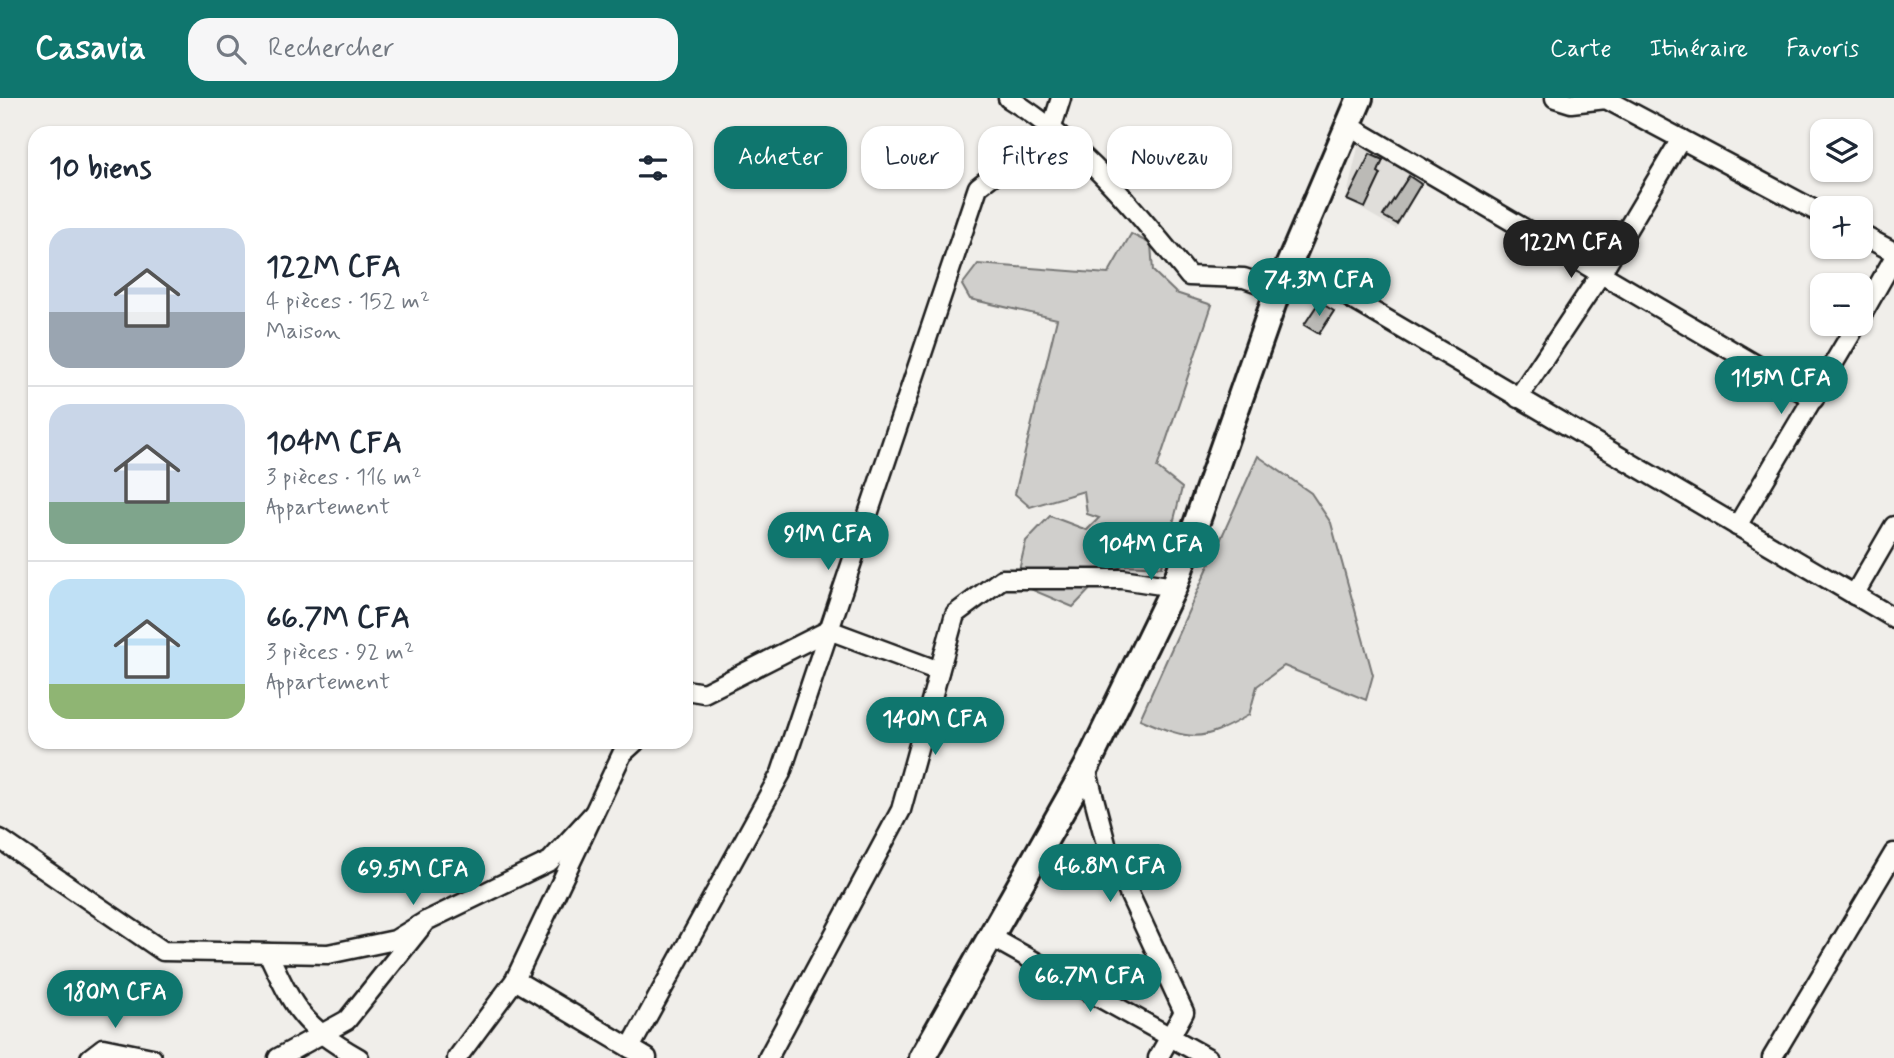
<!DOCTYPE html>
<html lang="fr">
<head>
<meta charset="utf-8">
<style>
	:root { --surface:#fff; --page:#f6f6f7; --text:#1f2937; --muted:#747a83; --line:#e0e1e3; --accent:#0f766e }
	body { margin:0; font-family:Mynerve,sans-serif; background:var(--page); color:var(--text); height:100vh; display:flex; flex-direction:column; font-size:26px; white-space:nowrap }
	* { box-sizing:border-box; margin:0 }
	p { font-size:23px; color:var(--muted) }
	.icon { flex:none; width:38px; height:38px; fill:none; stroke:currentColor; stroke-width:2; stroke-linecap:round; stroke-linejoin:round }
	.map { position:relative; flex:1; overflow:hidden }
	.side { position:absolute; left:28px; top:28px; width:665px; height:623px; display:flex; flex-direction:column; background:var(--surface); border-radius:21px; box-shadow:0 2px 5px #0004 }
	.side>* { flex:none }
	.hud { position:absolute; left:714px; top:28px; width:665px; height:63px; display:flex; gap:14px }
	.controls { position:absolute; left:1810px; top:21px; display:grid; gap:14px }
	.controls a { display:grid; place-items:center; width:63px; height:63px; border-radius:14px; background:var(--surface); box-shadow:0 2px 5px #0004; font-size:35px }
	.price { position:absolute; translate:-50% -60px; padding:0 16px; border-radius:24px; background:var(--accent); color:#fff; font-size:23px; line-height:46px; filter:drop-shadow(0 2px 4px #0008) }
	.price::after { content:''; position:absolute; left:50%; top:42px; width:21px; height:16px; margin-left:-10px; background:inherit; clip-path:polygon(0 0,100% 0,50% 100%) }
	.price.active { background:#222; color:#fff }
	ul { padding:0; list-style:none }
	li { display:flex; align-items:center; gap:21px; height:175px; padding:0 21px }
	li+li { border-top:2px solid var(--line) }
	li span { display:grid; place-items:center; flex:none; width:196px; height:140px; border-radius:21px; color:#555 }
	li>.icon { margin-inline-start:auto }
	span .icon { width:84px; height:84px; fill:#fffc; stroke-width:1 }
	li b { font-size:30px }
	h2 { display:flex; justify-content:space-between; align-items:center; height:84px; padding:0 21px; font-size:30px }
	.pill { padding:0 24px; border-radius:21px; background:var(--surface); box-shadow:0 2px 5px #0004; font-size:24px; line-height:63px }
	.pill.active { background:var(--accent); color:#fff }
	header { display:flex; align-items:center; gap:42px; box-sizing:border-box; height:98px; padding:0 35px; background:var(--accent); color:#fff }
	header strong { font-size:33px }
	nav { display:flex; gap:38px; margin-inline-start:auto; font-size:24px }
	.search { width:490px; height:63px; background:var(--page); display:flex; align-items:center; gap:18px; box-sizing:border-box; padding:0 24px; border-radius:21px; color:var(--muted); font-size:26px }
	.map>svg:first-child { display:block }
</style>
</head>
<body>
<header>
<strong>Casavia</strong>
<div class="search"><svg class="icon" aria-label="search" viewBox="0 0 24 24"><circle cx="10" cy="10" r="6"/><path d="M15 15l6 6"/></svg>Rechercher</div>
<nav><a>Carte</a><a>Itinéraire</a><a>Favoris</a></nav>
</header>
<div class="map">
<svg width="1894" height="960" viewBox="0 0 1894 960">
	<rect width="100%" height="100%" fill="#f0eeea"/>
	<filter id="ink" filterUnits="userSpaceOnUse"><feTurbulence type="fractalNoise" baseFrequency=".0143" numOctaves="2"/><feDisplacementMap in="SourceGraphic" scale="14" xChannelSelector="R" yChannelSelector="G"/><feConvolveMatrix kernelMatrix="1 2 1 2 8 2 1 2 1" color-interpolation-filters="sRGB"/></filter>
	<g filter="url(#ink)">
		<path fill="#e0deda" d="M1359 45 1424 83 1396 131 1346 102Z"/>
		<g fill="#d0cfcc" stroke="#767674" stroke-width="2">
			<path d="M1131 136 1151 146 1153 173 1176 195 1212 207 1157 370 1182 390 1162 469 1123 467 1098 483 1073 509 1016 485 1026 443 1050 418 1087 432 1099 420 1087 416 1084 393 1030 409 1015 396 1057 221 970 201 962 187 978 166 1108 176Z"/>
			<path d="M1258 358 1311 395 1331 425 1373 577 1366 602 1284 568 1257 588 1249 617C1199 645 1192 643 1140 621Z"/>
		</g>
		<g fill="#bbbab6" stroke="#1c1c1c" stroke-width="2">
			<path d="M1370 56 1383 62 1378 74 1381 76 1365 110 1347 102Z"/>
			<path d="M1409 78 1421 86 1397 126 1383 118Z"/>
			<path d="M1319 204 1334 213 1319 236 1304 227Z"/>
		</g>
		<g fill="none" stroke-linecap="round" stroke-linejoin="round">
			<defs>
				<g id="minor">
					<path d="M1008 0C1081 45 1136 112 1189 178L1244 180 1278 192"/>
					<path d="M1555 0 1571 5 1606 1 1822 116"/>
					<path d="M1348 27 1814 301"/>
					<path d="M1860 136 1894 154"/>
					<path d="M1289 164 1894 520"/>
					<path d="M1860 220 1894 160"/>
					<path d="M1518 300 1600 177 1681 41"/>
					<path d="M1737 428 1857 226"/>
					<path d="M1854 497 1894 428"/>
					<path d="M686 592 704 595 829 532 939 573"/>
					<path d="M1086 670 1106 746 1184 914 1158 960"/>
					<path d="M0 741 163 853 328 856 395 842 426 823"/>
					<path d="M991 839 1208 960"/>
					<path d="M268 855C295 913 302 927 359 960"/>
					<path d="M515 882 647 960"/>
					<path d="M630 950 781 675 978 89 1051 32 1061 0"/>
					<path d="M90 960 103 950 152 960"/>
					<path d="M278 960 347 922 426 823 550 763 593 716"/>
					<path d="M457 960 515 882 622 656 635 644"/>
					<path d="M768 960 901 712 955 516 1002 481H1122L1174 489"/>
					<path d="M1772 960 1894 755"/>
				</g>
				<path id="secondary" d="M922 960 1086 670 1174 489 1278 192 1360 0"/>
			</defs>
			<use href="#minor" stroke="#1c1c1c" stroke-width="23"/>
			<use href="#secondary" stroke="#1c1c1c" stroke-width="30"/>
			<use href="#minor" stroke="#fdfcf7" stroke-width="18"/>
			<use href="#secondary" stroke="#fdfcf7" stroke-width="24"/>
		</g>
	</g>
</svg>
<div class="controls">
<a><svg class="icon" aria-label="layers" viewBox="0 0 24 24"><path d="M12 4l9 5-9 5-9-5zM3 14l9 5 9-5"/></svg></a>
<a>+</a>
<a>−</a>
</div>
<b class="price active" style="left:1571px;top:182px">122M CFA</b>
<b class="price" style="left:1319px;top:220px">74.3M CFA</b>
<b class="price" style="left:1781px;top:318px">115M CFA</b>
<b class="price" style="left:828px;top:474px">91M CFA</b>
<b class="price" style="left:1151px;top:484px">104M CFA</b>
<b class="price" style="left:935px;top:659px">140M CFA</b>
<b class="price" style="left:1110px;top:806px">46.8M CFA</b>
<b class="price" style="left:413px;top:809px">69.5M CFA</b>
<b class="price" style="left:1090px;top:916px">66.7M CFA</b>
<b class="price" style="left:115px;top:932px">180M CFA</b>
<div class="hud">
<a class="pill active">Acheter</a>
<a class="pill">Louer</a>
<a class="pill">Filtres</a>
<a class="pill">Nouveau</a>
</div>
<section class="side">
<h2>10 biens<svg class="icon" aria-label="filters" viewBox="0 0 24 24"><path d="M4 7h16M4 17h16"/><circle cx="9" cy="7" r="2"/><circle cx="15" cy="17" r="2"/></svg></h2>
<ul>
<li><span style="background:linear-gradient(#c9d6e8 60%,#9aa5b1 0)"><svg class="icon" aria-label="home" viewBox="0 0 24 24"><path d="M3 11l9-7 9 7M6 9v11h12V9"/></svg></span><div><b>122M CFA</b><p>4 pièces · 152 m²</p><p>Maison</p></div></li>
<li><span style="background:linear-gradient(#c9d6e8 70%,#7fa58c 0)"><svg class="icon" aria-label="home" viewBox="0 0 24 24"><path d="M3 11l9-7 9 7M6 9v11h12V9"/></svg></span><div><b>104M CFA</b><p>3 pièces · 116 m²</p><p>Appartement</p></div></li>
<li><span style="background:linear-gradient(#bfe0f5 75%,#8fb573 0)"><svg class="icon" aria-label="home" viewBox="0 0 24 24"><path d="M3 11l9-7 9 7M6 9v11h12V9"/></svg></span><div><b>66.7M CFA</b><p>3 pièces · 92 m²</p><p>Appartement</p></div></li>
</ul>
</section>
</div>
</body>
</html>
